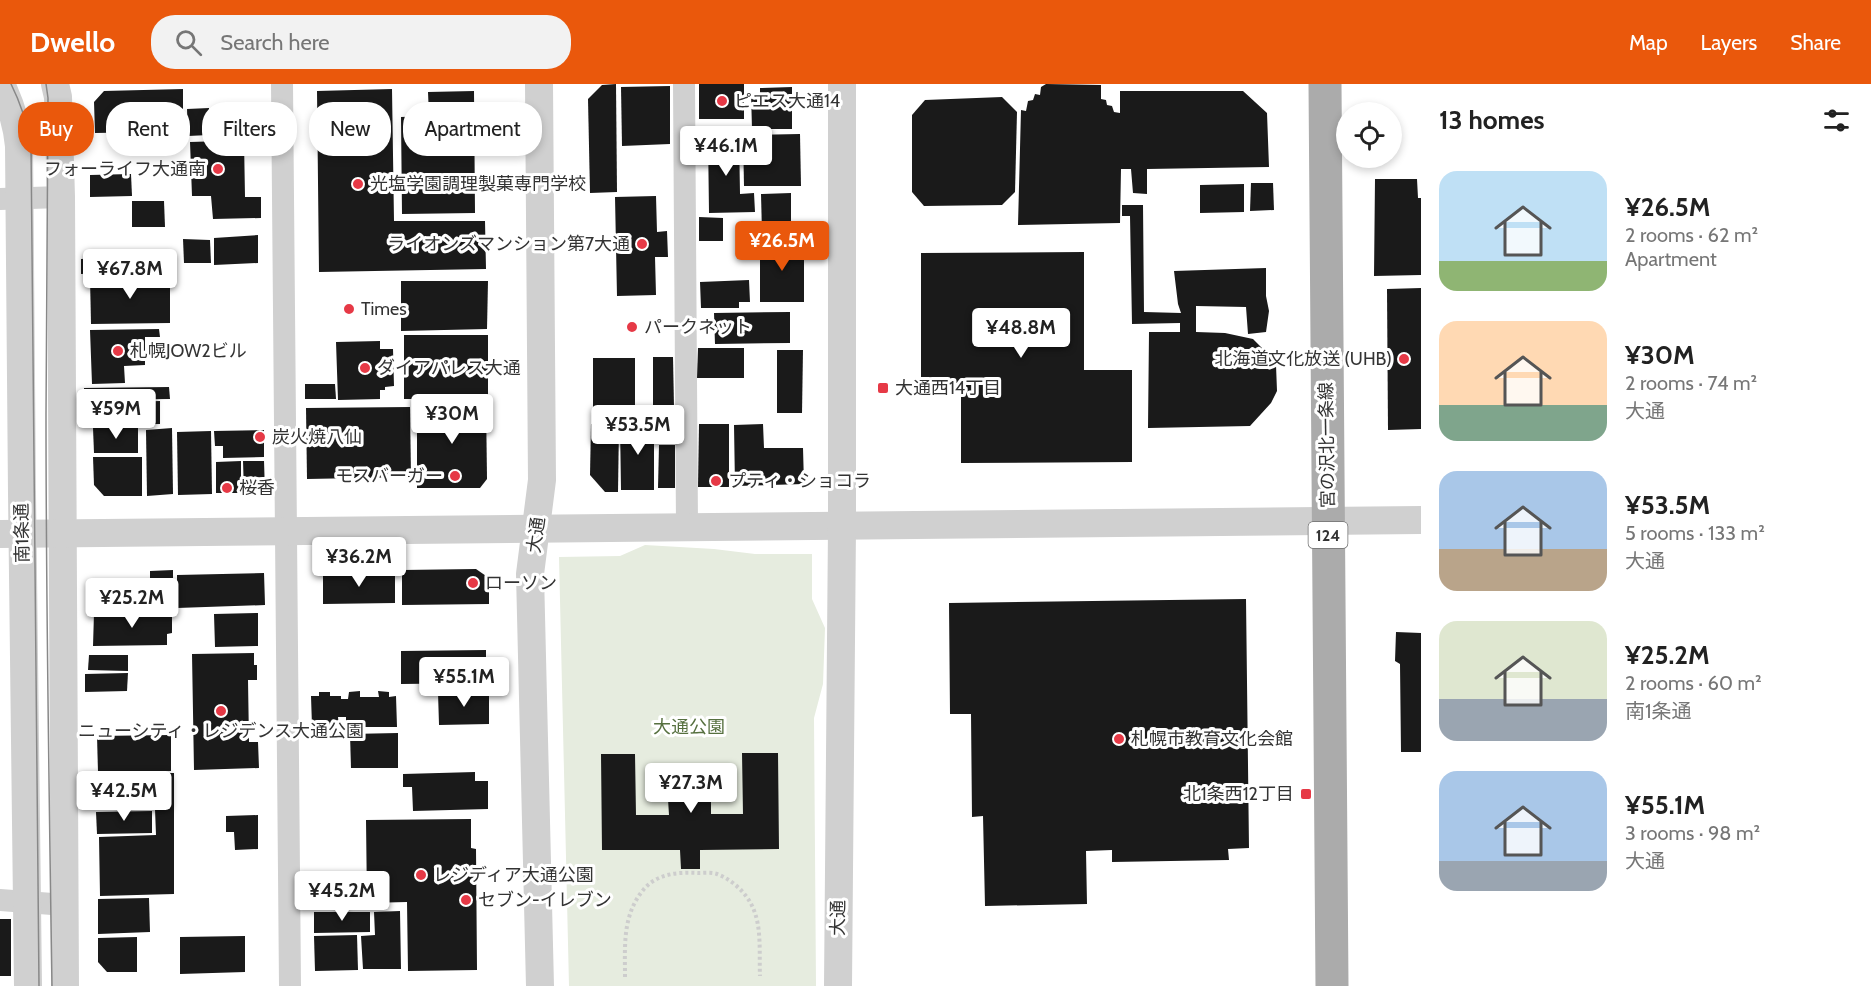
<!DOCTYPE html>
<html lang="en">
<head>
<meta charset="utf-8">
<style>
	:root { --surface:#fff; --page:#f2f2f2; --text:#222; --muted:#767676; --accent:#ea580c }
	body { margin:0; font-family:Cabin,"Noto Sans JP",sans-serif; background:var(--page); color:var(--text); height:100vh; display:flex; flex-direction:column; font-size:22px; white-space:nowrap }
	* { box-sizing:border-box; margin:0 }
	p { font-size:20px; color:var(--muted) }
	.icon { flex:none; width:33px; height:33px; fill:none; stroke:currentColor; stroke-width:2; stroke-linecap:round; stroke-linejoin:round }
	.map { position:relative; flex:1; overflow:hidden }
	.panel { display:flex; flex-direction:column; background:var(--surface); width:450px }
	.panel>* { flex:none }
	.guide { position:absolute; left:18px; top:18px; width:570px; height:54px; display:flex; gap:12px }
	.controls { position:absolute; left:1336px; top:18px; display:grid; gap:12px }
	.controls a { display:grid; place-items:center; width:66px; height:66px; border-radius:50%; background:var(--surface); box-shadow:0 3px 9px #0003; font-size:30px }
	.price { position:absolute; translate:-50% -51px; padding:0 14px; border-radius:6px; background:#fff; color:#222; font-size:20px; line-height:39px; filter:drop-shadow(0 2px 3px #0008) }
	.price::after { content:''; position:absolute; left:50%; top:36px; width:18px; height:14px; margin-left:-9px; background:inherit; clip-path:polygon(0 0,100% 0,50% 100%) }
	.price.selected { background:var(--accent); color:#fff }
	ul { padding:0; list-style:none }
	li { display:flex; align-items:center; gap:18px; height:150px; padding:0 18px }
	li span { display:grid; place-items:center; flex:none; width:168px; height:120px; border-radius:18px; color:#555 }
	li>.icon { margin-inline-start:auto }
	span .icon { width:72px; height:72px; fill:#fffc; stroke-width:1 }
	li b { font-size:26px }
	h2 { display:flex; justify-content:space-between; align-items:center; height:72px; padding:0 18px; font-size:26px }
	.tag { padding:0 21px; border-radius:24px; background:var(--surface); box-shadow:0 3px 9px #0003; font-size:21px; line-height:54px }
	.tag.selected { background:var(--accent); color:#fff }
	header { display:flex; align-items:center; gap:36px; box-sizing:border-box; height:84px; padding:0 30px; background:var(--accent); color:#fff }
	header strong { font-size:28px }
	nav { display:flex; gap:33px; margin-inline-start:auto; font-size:21px }
	.search { width:420px; height:54px; background:var(--page); display:flex; align-items:center; gap:15px; box-sizing:border-box; padding:0 21px; border-radius:24px; color:var(--muted); font-size:22px }
	main { display:flex; flex:1; min-height:0 }
	.map>svg:first-child { display:block }
</style>
</head>
<body>
<header>
<strong>Dwello</strong>
<div class="search"><svg class="icon" aria-label="search" viewBox="0 0 24 24"><circle cx="10" cy="10" r="6"/><path d="M15 15l6 6"/></svg>Search here</div>
<nav><a>Map</a><a>Layers</a><a>Share</a></nav>
</header>
<main>
<div class="map">
<svg width="1421" height="902" viewBox="0 0 1421 902">
	<rect width="100%" height="100%" fill="#fff"/>
	<path fill="#e6ecdf" d="M645 461 714 465 755 470H812V515L825 544 823 600 814 634 816 902H569L559 473 620 472Z"/>
	<g fill="#1a1a1a">
		<path d="M616 0 617 108 590 109 588 15 602 1Z"/>
		<rect x="699" y="0" width="45" height="35"/>
		<path d="M1046 0 1101 1V15L1106 16 1107 21 1112 22 1114 28 1120 29V7H1243L1267 29 1269 83 1147 85V110L1133 109 1131 85H1121L1120 139 1018 141 1021 26 1026 27 1028 17 1033 16 1035 10 1040 11 1041 3Z"/>
		<path d="M670 2V60L622 62 621 3Z"/>
		<path d="M792 3V45H752L751 9H760V4Z"/>
		<path d="M183 5V35H151V48L95 49 94 18 104 7Z"/>
		<path d="M392 5 394 137H485L486 185 319 188 317 7Z"/>
		<path d="M474 7 475 129 402 130 401 33 429 32 428 8Z"/>
		<path d="M1002 13 1017 28 1015 108 1002 121 924 122 912 108V31L925 16Z"/>
		<path d="M209 24V51L188 52 187 25Z"/>
		<path d="M222 45 236 46V57L244 56 245 113H261V134L213 135 211 112H192L190 58 222 57Z"/>
		<path d="M800 50 801 102H744L743 51Z"/>
		<path d="M739 51 740 110 754 109 755 128 709 129 708 52Z"/>
		<path d="M131 90 132 112 90 113V91Z"/>
		<path d="M1375 95H1417L1418 114H1421V191L1374 192Z"/>
		<path d="M1251 99H1273L1274 126 1250 127Z"/>
		<path d="M1244 100V128L1200 129V101Z"/>
		<path d="M791 109V148L762 149 761 110Z"/>
		<path d="M656 112 657 148 667 147 668 173H655L656 211 617 212 615 113Z"/>
		<path d="M132 117H164L165 143H132Z"/>
		<path d="M1122 121H1143L1144 228 1181 229 1178 220 1174 187 1266 184V212L1269 227 1266 248 1248 250 1246 223 1196 222V248L1225 249 1253 255 1266 268 1276 281 1277 307 1271 319 1250 342 1148 344 1149 248H1180V239L1132 240 1130 132H1122Z"/>
		<path d="M699 133 723 134V157H699Z"/>
		<path d="M258 151V179L214 181V154Z"/>
		<path d="M183 155 210 156 211 179H184Z"/>
		<rect x="760" y="157" width="44" height="61"/>
		<path d="M1084 168V286H1132V378L961 379V299H921V169Z"/>
		<path d="M127 173V188L81 190V175Z"/>
		<path d="M90 193H170V239L91 240Z"/>
		<path d="M749 196 750 218H739V224H701L700 198Z"/>
		<path d="M401 197H488L487 245 401 247Z"/>
		<path d="M1421 204V345L1388 346 1387 205Z"/>
		<path d="M790 228V259L715 260 714 229Z"/>
		<path d="M159 245 160 253H145V281L124 282 125 299 92 300 90 246Z"/>
		<rect x="404" y="251" width="84" height="64"/>
		<path d="M380 257V265H393L394 302 385 303V306H380V315L338 316 336 258Z"/>
		<path d="M698 264H744V294H697Z"/>
		<path d="M777 266H803L802 329H777Z"/>
		<path d="M653 273H673L674 323H653Z"/>
		<path d="M593 274H635V336L593 337Z"/>
		<path d="M305 300H335L336 315H305Z"/>
		<path d="M169 303 170 315 84 316V304Z"/>
		<path d="M160 317V340L96 341V319Z"/>
		<path d="M486 318 487 395 480 404H417V319Z"/>
		<path d="M410 323 411 393 307 395 306 324Z"/>
		<path d="M591 340H619L618 408H605L590 391Z"/>
		<path d="M620 340H661V355L654 356V406H621Z"/>
		<path d="M699 340H729V403H698Z"/>
		<path d="M763 340 764 364H803L804 400 735 402 734 341Z"/>
		<path d="M93 344H138V369H94Z"/>
		<path d="M172 344 173 410 147 412 146 346Z"/>
		<path d="M264 346V373L223 374V362H215L214 347Z"/>
		<path d="M211 347 212 410 178 411 177 348Z"/>
		<path d="M659 361H675V404H658Z"/>
		<path d="M93 373H142V412H104L94 401Z"/>
		<path d="M241 377V409H216V378Z"/>
		<path d="M243 377H264L265 407 244 408Z"/>
		<path d="M476 485 489 494V520L402 521V486Z"/>
		<path d="M173 486V523L150 524V487Z"/>
		<path d="M395 488V519L323 520V489Z"/>
		<path d="M264 489 265 521 177 524V491Z"/>
		<path d="M1246 515 1249 764 1228 765 1229 776 1112 778V766L1086 767 1087 820 985 822 983 732 972 733 971 630H950L949 519Z"/>
		<path d="M172 528V549L167 550V561L93 562 94 529Z"/>
		<path d="M258 529V562L215 563 214 530Z"/>
		<path d="M1396 548 1421 549V668H1401L1400 580 1395 577Z"/>
		<path d="M486 566V599L401 600V567Z"/>
		<path d="M254 569V581H257V596H248L249 658H258L259 684 194 686 192 570Z"/>
		<path d="M89 571H128V587L88 586Z"/>
		<path d="M128 589 127 607 85 608V590Z"/>
		<path d="M360 607V613H379L378 607 389 608V613L396 612 397 643H346V633H338L339 644 324 645 323 642H312L311 612H319V608H330V612H341V615H348L349 608Z"/>
		<path d="M489 607V640L439 641 438 608Z"/>
		<path d="M398 649V684H351L350 650Z"/>
		<path d="M171 651V687L98 688 97 652Z"/>
		<path d="M742 669H778L779 765 700 766V785H681L680 766H602L601 670H635L636 731H669L668 715H678L684 710 691 708 697 710 700 713H711V730H743Z"/>
		<path d="M475 688V697H488V725L413 727 412 703H403V690Z"/>
		<path d="M143 689H174V810L100 812 99 753 156 751 155 725H143Z"/>
		<path d="M152 727V749L97 750 96 728Z"/>
		<path d="M258 731V765L235 766 234 748H226V732Z"/>
		<path d="M471 735V764L476 765 477 886 408 887 407 818 367 819 366 736Z"/>
		<path d="M149 814 150 848 98 850V815Z"/>
		<path d="M400 827 401 885H363L361 852 375 851 374 828Z"/>
		<path d="M314 828H370V848L314 849Z"/>
		<rect x="0" y="835" width="11" height="57"/>
		<path d="M357 851 358 886 315 887 314 852Z"/>
		<path d="M245 852V888L180 890V853Z"/>
		<path d="M137 853V888H107L98 878V854Z"/>
	</g>
	<g fill="none" stroke-linecap="round" stroke-linejoin="round">
		<path stroke="#cdcdcd" stroke-width="4" stroke-dasharray="3 3" stroke-linecap="butt" d="M625 893C625 862 622 831 644 805 658 789 679 788 698 789 704 789 711 788 717 790 731 795 747 809 753 824 762 844 759 870 760 892"/>
		<g stroke="#d0d0d0" stroke-width="22">
			<path d="M282 0 290 902"/>
			<path d="M684 0 687 443"/>
			<path d="M0 115 61 113"/>
			<path d="M0 816 65 821"/>
		</g>
		<g stroke="#d0d0d0" stroke-width="28">
			<path d="M1 0C11 21 17 39 19 62L22 409 28 902"/>
			<path d="M55 0 58 13 61 113 65 902"/>
			<path d="M539 0 542 396 530 490 540 902"/>
			<path d="M0 450 1421 436"/>
			<path d="M838 902 842 442V0"/>
		</g>
		<path stroke="#ababab" stroke-width="33" d="M1325 0 1332 902"/>
		<g stroke="#888" stroke-width="1.5">
			<path d="M11 0C21 20 27 39 31 60L39 902"/>
			<path d="M46 0 48 14C47 120 46 226 46 331 46 522 49 712 52 902"/>
		</g>
	</g>
	<g fill="#e63946" stroke="#fff" stroke-width="2">
		<circle cx="722" cy="17" r="6"/>
		<circle cx="218" cy="85" r="6"/>
		<circle cx="358" cy="100" r="6"/>
		<circle cx="642" cy="160" r="6"/>
		<circle cx="349" cy="225" r="6"/>
		<circle cx="632" cy="243" r="6"/>
		<circle cx="118" cy="267" r="6"/>
		<circle cx="1404" cy="275" r="6"/>
		<circle cx="365" cy="284" r="6"/>
		<rect x="877" y="298" width="12" height="12" rx="3"/>
		<circle cx="260" cy="353" r="6"/>
		<circle cx="455" cy="392" r="6"/>
		<circle cx="716" cy="397" r="6"/>
		<circle cx="227" cy="404" r="6"/>
		<circle cx="473" cy="499" r="6"/>
		<circle cx="221" cy="627" r="6"/>
		<circle cx="1119" cy="655" r="6"/>
		<rect x="1300" y="704" width="12" height="12" rx="3"/>
		<circle cx="421" cy="791" r="6"/>
		<circle cx="466" cy="816" r="6"/>
	</g>
	<g text-anchor="middle" dominant-baseline="central" stroke-width="6" stroke-linejoin="round" paint-order="stroke">
		<rect fill="#fff" stroke="#707070" stroke-width="1.5" x="1308.5" y="438" width="39" height="26" rx="4.5"/>
		<g font-size="16" font-weight="bold" fill="#333">
			<text x="1328" y="451">124</text>
		</g>
		<g font-size="18" fill="#333" stroke="#fff" text-anchor="start">
			<text x="734" y="17">ピエス大通14</text>
			<text x="206" y="85" text-anchor="end">フォーライフ大通南</text>
			<text x="370" y="100">光塩学園調理製菓専門学校</text>
			<text x="630" y="160" text-anchor="end">ライオンズマンション第7大通</text>
			<text x="361" y="225">Times</text>
			<text x="644" y="243">パークネット</text>
			<text x="130" y="267">札幌JOW2ビル</text>
			<text x="1392" y="275" text-anchor="end">北海道文化放送 (UHB)</text>
			<text x="377" y="284">ダイアパレス大通</text>
			<text x="895" y="304">大通西14丁目</text>
			<text x="272" y="353">炭火焼八仙</text>
			<text x="443" y="392" text-anchor="end">モスバーガー</text>
			<text x="728" y="397">プティ・ショコラ</text>
			<text x="239" y="404">桜香</text>
			<text x="485" y="499">ローソン</text>
			<text x="221" y="647" text-anchor="middle">ニューシティ・レジデンス大通公園</text>
			<text x="1131" y="655">札幌市教育文化会館</text>
			<text x="1294" y="710" text-anchor="end">北1条西12丁目</text>
			<text x="433" y="791">レジディア大通公園</text>
			<text x="478" y="816">セブン-イレブン</text>
		</g>
		<g font-size="18" fill="#333" stroke="#fff">
			<text transform="translate(1327 361) rotate(-91)">宮の沢北一条線</text>
			<text transform="translate(22 449) rotate(-91)">南1条通</text>
			<text transform="translate(536 451) rotate(-82)">大通</text>
			<text transform="translate(838 834) rotate(-89)">大通</text>
		</g>
		<g font-size="18" fill="#56703f" stroke="#fff">
			<text x="689" y="643">大通公園</text>
		</g>
	</g>
</svg>
<div class="controls">
<a><svg class="icon" aria-label="locate" viewBox="0 0 24 24"><circle cx="12" cy="12" r="6"/><path d="M12 2v4M12 18v4M2 12h4M18 12h4"/></svg></a>
</div>
<b class="price" style="left:726px;top:93px">¥46.1M</b>
<b class="price selected" style="left:782px;top:188px">¥26.5M</b>
<b class="price" style="left:130px;top:216px">¥67.8M</b>
<b class="price" style="left:1021px;top:275px">¥48.8M</b>
<b class="price" style="left:116px;top:356px">¥59M</b>
<b class="price" style="left:452px;top:361px">¥30M</b>
<b class="price" style="left:638px;top:372px">¥53.5M</b>
<b class="price" style="left:359px;top:504px">¥36.2M</b>
<b class="price" style="left:132px;top:545px">¥25.2M</b>
<b class="price" style="left:464px;top:624px">¥55.1M</b>
<b class="price" style="left:691px;top:730px">¥27.3M</b>
<b class="price" style="left:124px;top:738px">¥42.5M</b>
<b class="price" style="left:342px;top:838px">¥45.2M</b>
<div class="guide">
<a class="tag selected">Buy</a>
<a class="tag">Rent</a>
<a class="tag">Filters</a>
<a class="tag">New</a>
<a class="tag">Apartment</a>
</div>
</div>
<section class="panel">
<h2>13 homes<svg class="icon" aria-label="filters" viewBox="0 0 24 24"><path d="M4 7h16M4 17h16"/><circle cx="9" cy="7" r="2"/><circle cx="15" cy="17" r="2"/></svg></h2>
<ul>
<li><span style="background:linear-gradient(#bfe0f5 75%,#8fb573 0)"><svg class="icon" aria-label="home" viewBox="0 0 24 24"><path d="M3 11l9-7 9 7M6 9v11h12V9"/></svg></span><div><b>¥26.5M</b><p>2 rooms · 62 m²</p><p>Apartment</p></div></li>
<li><span style="background:linear-gradient(#ffd9b3 70%,#7fa58c 0)"><svg class="icon" aria-label="home" viewBox="0 0 24 24"><path d="M3 11l9-7 9 7M6 9v11h12V9"/></svg></span><div><b>¥30M</b><p>2 rooms · 74 m²</p><p>大通</p></div></li>
<li><span style="background:linear-gradient(#a9c7e8 65%,#b9a48a 0)"><svg class="icon" aria-label="home" viewBox="0 0 24 24"><path d="M3 11l9-7 9 7M6 9v11h12V9"/></svg></span><div><b>¥53.5M</b><p>5 rooms · 133 m²</p><p>大通</p></div></li>
<li><span style="background:linear-gradient(#dfe7d0 65%,#9aa5b1 0)"><svg class="icon" aria-label="home" viewBox="0 0 24 24"><path d="M3 11l9-7 9 7M6 9v11h12V9"/></svg></span><div><b>¥25.2M</b><p>2 rooms · 60 m²</p><p>南1条通</p></div></li>
<li><span style="background:linear-gradient(#a9c7e8 75%,#9aa5b1 0)"><svg class="icon" aria-label="home" viewBox="0 0 24 24"><path d="M3 11l9-7 9 7M6 9v11h12V9"/></svg></span><div><b>¥55.1M</b><p>3 rooms · 98 m²</p><p>大通</p></div></li>
</ul>
</section>
</main>
</body>
</html>
